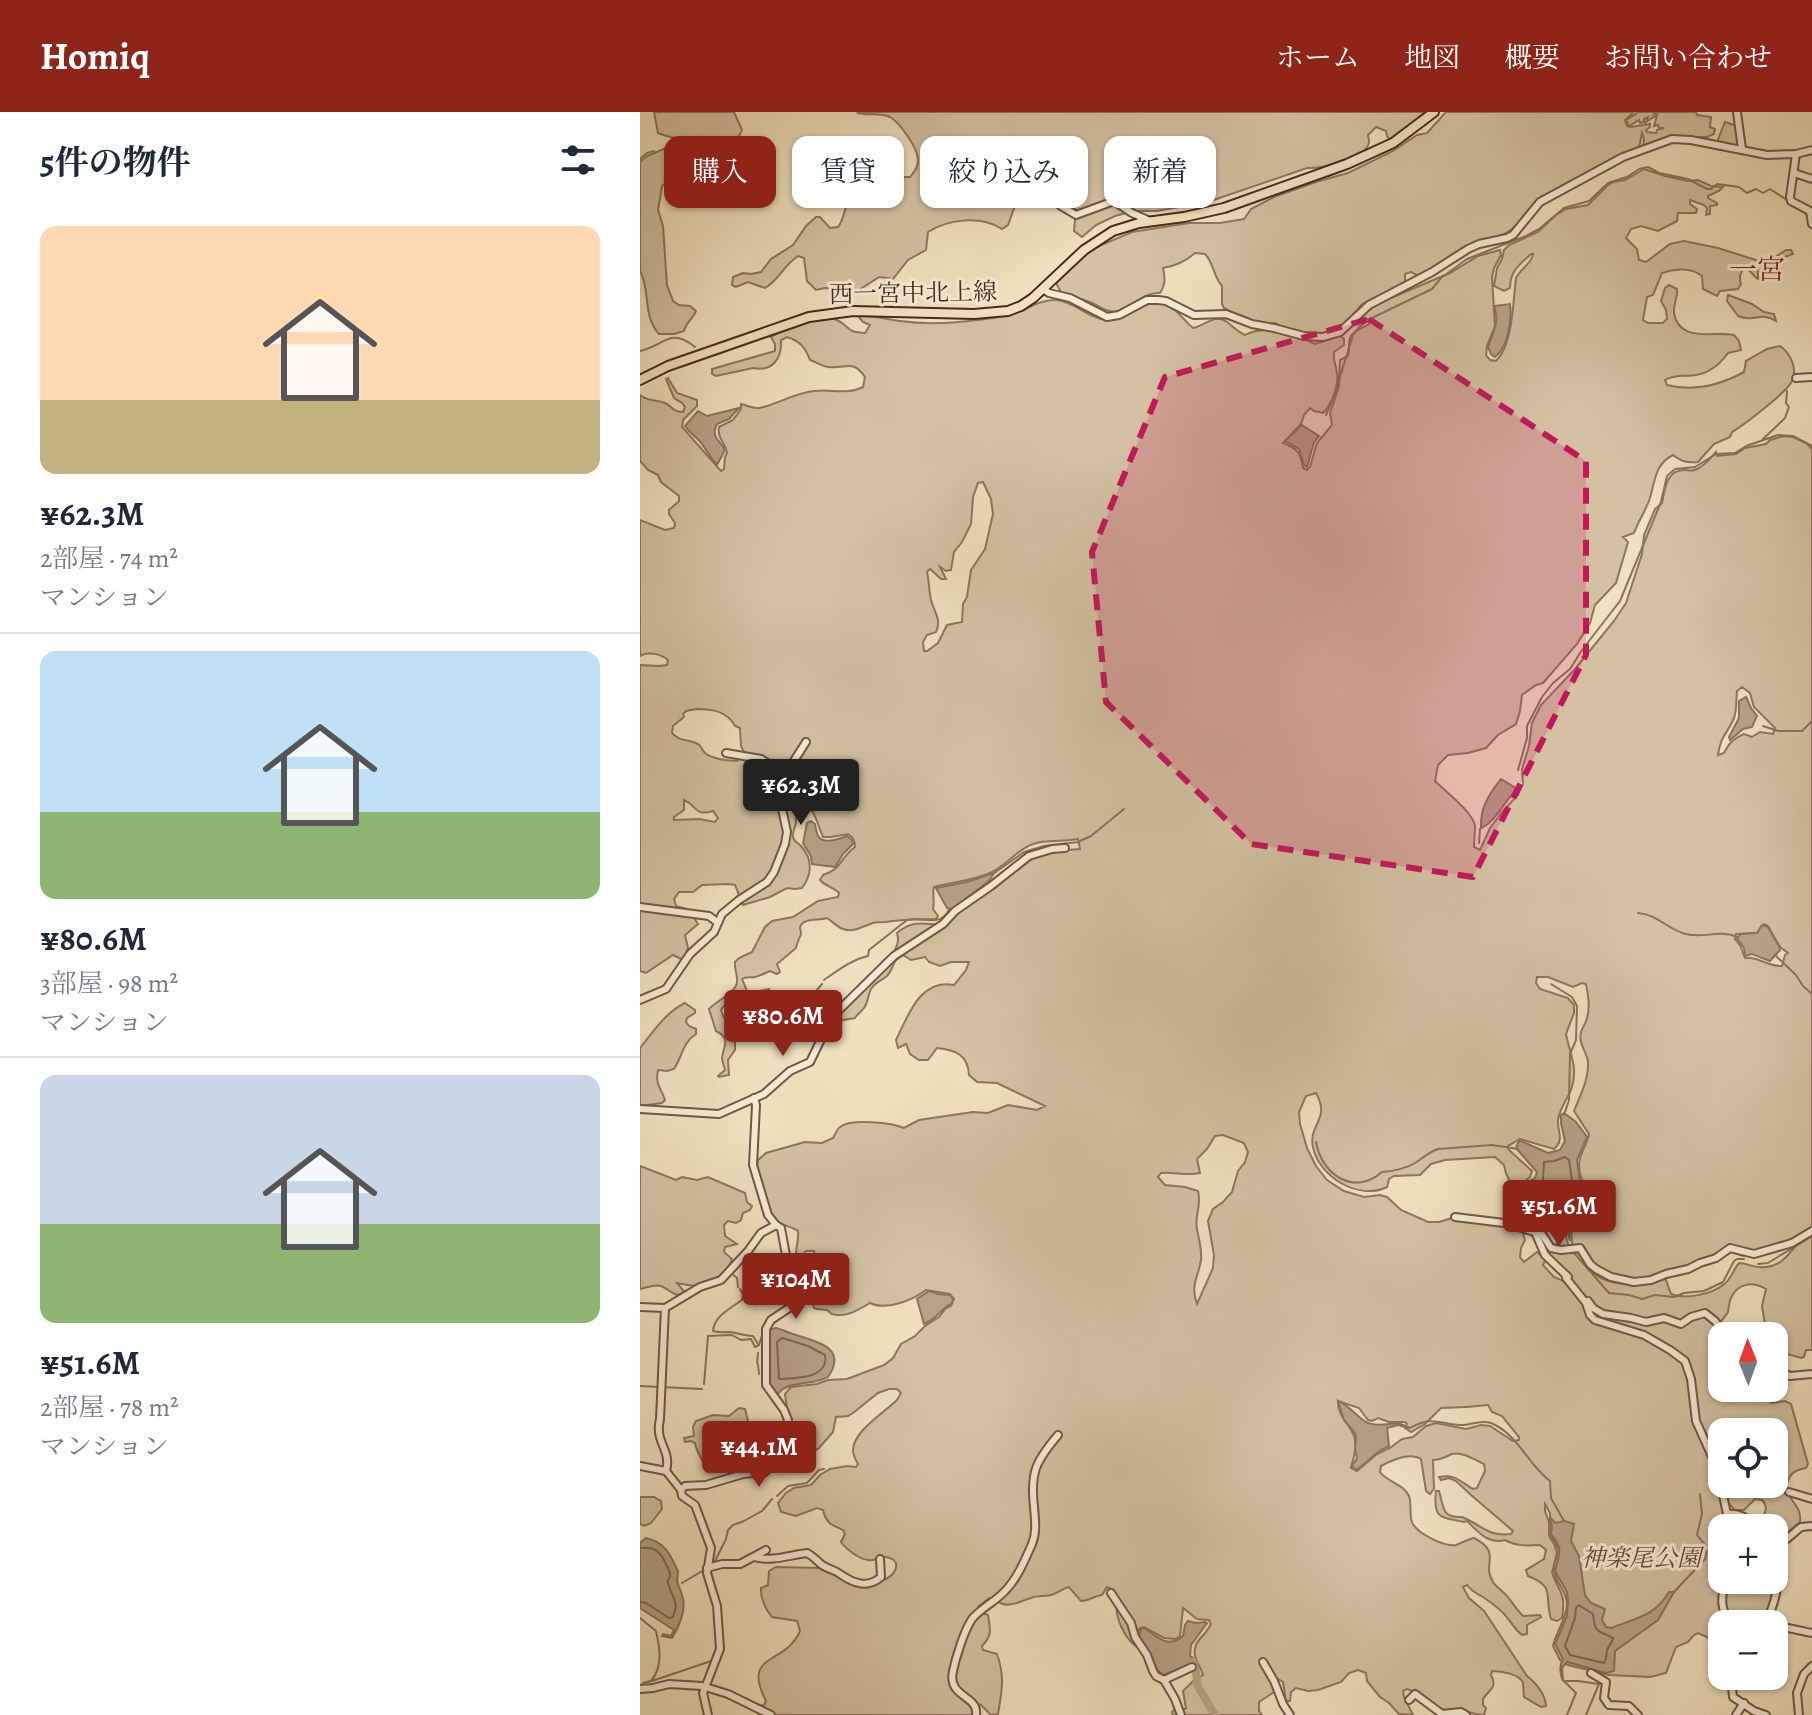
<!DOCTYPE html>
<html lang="ja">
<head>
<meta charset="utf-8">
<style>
	:root { --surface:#fff; --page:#f6f6f7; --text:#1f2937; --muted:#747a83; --line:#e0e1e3; --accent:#8f2418 }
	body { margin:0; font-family:Alegreya,"Noto Serif JP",serif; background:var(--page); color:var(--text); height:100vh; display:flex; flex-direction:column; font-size:30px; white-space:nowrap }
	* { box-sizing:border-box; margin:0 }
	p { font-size:26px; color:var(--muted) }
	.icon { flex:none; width:44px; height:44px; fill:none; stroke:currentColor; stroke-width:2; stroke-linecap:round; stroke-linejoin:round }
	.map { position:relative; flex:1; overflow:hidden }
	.drawer { display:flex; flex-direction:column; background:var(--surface); width:640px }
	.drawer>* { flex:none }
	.hud { position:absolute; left:24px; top:24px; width:760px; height:72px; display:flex; gap:16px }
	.needle { width:52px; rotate:359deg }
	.tools { position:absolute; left:1068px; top:1210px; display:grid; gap:16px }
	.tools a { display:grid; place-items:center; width:80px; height:80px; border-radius:16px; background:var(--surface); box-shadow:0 2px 6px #0004; font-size:40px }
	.price { position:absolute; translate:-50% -68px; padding:0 18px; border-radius:8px; background:var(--accent); color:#fff; font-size:26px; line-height:52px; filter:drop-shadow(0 2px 4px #0008) }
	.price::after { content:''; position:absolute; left:50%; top:48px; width:24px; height:18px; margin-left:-12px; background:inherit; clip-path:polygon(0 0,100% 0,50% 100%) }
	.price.active { background:#222; color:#fff }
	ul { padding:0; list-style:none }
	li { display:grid; align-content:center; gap:16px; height:424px; padding:0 40px }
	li+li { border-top:2px solid var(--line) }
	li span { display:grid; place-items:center; height:248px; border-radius:16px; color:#555 }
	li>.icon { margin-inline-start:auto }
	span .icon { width:144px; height:144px; fill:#fffc; stroke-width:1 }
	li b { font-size:34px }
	h2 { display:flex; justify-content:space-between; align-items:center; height:96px; padding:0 40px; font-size:34px }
	.chip { padding:0 28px; border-radius:16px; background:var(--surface); box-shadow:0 2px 6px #0004; font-size:28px; line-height:72px }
	.chip.active { background:var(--accent); color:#fff }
	header { display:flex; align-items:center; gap:48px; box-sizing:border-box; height:112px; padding:0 40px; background:var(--accent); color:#fff }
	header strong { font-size:38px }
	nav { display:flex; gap:44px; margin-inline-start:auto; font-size:28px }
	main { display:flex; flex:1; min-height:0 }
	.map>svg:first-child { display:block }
</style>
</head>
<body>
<header>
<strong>Homiq</strong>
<nav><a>ホーム</a><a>地図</a><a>概要</a><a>お問い合わせ</a></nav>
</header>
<main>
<section class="drawer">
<h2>5件の物件<svg class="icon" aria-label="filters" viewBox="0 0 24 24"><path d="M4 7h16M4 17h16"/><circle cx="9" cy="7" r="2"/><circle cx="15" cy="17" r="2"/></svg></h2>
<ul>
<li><span style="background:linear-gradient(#ffd9b3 70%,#c2b280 0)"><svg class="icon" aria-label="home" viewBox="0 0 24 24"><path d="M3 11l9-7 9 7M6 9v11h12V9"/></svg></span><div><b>¥62.3M</b><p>2部屋 · 74 m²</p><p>マンション</p></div></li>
<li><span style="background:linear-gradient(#bfe0f5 65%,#8fb573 0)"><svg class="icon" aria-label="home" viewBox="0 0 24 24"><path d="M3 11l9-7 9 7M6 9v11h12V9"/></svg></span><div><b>¥80.6M</b><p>3部屋 · 98 m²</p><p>マンション</p></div></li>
<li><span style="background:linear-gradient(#c9d6e8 60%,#8fb573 0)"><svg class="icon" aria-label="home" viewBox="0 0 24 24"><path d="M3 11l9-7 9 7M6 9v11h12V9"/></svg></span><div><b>¥51.6M</b><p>2部屋 · 78 m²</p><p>マンション</p></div></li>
</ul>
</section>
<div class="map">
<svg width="1172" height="1603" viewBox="0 0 1172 1603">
	<rect width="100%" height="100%" fill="#efe0be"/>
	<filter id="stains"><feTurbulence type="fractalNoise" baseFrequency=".0025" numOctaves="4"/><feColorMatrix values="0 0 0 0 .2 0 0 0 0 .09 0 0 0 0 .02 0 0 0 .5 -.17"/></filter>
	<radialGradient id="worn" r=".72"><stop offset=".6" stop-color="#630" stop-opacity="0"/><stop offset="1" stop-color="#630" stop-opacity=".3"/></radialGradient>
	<g fill="#d3c1a2" stroke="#8e755e" stroke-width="2" fill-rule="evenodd">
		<path d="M14 0H94L102 18C98 30 83 38 70 35 63 33 58 29 51 28 39 27 29 26 18 21Z"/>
		<path d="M220 0H787L750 28 747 24 746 19 736 15 728 23C729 29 730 31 727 35 719 47 680 57 667 56L568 90 517 99H494L475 104 456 113 442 125 434 119 436 97C430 96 421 95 415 93 395 85 399 78 376 91L368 113 362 117C341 103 309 107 288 120L286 138 268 148 245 177 242 173 249 166 239 165 219 178 185 176 176 178 167 169 164 146 158 144C144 153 139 168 125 176L108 170 96 175 92 173 93 165 103 161 111 162 121 160 131 147 153 133 166 114 176 105H180L190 116 198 115C203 109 203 103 206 95 210 87 220 82 227 75L228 66 236 47 242 46 252 53 263 65H270C274 60 278 56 278 48 278 36 260 11 250 5 240 0 228 4 218 1Z"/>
		<path d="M806 0H994L985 8 987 14 991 15 1010 12V15L1006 18 1007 20 1016 21 1017 18 1024 16H1019L1018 13 1014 14 1017 3 1006 10 1008 5 1004 7V10L1000 11 999 8 989 14 986 8 996 2 997 0H1015L1014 2 1018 0H1056L1057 3 1071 5 1070 15 1075 17 1074 22 1067 25H1050L1003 35 1004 27 1002 21 999 36 900 86C882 101 878 121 853 126L779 164 771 160 765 162V170L757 176 722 192 705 213 698 219 685 222H668L649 218 635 211H621L604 207 584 196 582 192V174C573 164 574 151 565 142L555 141C545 150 536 154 523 156 525 165 526 172 520 181 503 180 494 195 478 199 466 202 458 192 447 189 439 186 430 184 422 182L416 171 452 137 492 120 549 111H580L604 107 611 97 634 85 679 69 708 61 753 39 777 23 787 21Z"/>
		<path d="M1085 10 1097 14V35L1077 30Z"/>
		<path d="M26 36C50 39 71 55 80 79L49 64H34L22 74 18 98 23 114 27 173 33 189 39 193 50 194 56 199C53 207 46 210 44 219L34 222H19C2 203 11 179 0 159V50L7 44Z"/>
		<path d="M1004 57 1025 64 1048 69 1058 68 1071 74 1083 75 1079 79 1068 84V86L1077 91V93L1070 94V102L1066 103 1067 96 1064 93 1050 88V92L1057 97 1056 101H1038L1037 109 1018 119 1001 114 991 117 986 126 997 137 999 148 1006 150 1030 132 1044 129 1078 136 1122 150 1134 146 1146 138H1151L1153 142 1139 147 1133 158 1118 159V167C1113 164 1111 158 1105 156 1100 160 1099 166 1101 172L1098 177 1080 179 1077 184 1063 177 1062 164C1051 155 1035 157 1022 161L1013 183 1007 185 1003 208 1008 211H1023L1027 207 1026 198 1021 189 1025 176 1029 173 1037 177C1038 186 1033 192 1034 201 1039 231 1073 219 1094 223L1099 229 1101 238 1088 241C1080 252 1070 261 1056 263 1045 265 1035 262 1025 268L1027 273C1054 280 1080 273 1104 260L1106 249 1127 237 1140 234C1150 241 1158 256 1152 269 1147 280 1104 313 1092 320L1090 325 1074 332 1058 350C1048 351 1042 350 1033 343 1015 352 1015 369 1010 386 1006 398 998 410 994 421L983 425 988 430 976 471 955 493 950 511 937 532 903 571 896 573 882 583 880 599 876 612 858 623 846 636 828 641 808 643 798 653 795 669C806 680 833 700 835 714 835 721 834 728 834 735L840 738 850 716 863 699 878 683 883 672 882 657 889 634 892 611 901 593 935 557 974 509 986 491 1002 442 1004 423 1015 397 1022 391C1025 377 1026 358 1045 358 1051 358 1051 360 1057 357 1065 354 1071 345 1076 340L1077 344 1096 342 1105 336 1126 332 1130 328 1144 324 1153 325 1166 331 1172 337V1238H1166L1164 1245 1161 1246 1137 1239 1134 1233V1224H1121L1125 1212 1122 1194 1126 1177C1112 1169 1098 1171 1091 1186 1089 1190 1089 1195 1088 1200 1086 1204 1082 1207 1080 1211L1083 1224 1082 1276H1108L1132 1291 1145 1289 1151 1292 1168 1352 1166 1356C1152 1358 1149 1364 1145 1376 1150 1389 1162 1395 1160 1410L1148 1420 1134 1422V1416H1121C1119 1404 1132 1399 1122 1388L1115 1387 1104 1398H1095L1088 1391 1085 1372H1134V1320H1082V1362L1059 1310H1054L1073 1349 1091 1404 1108 1409 1112 1416H1082V1468H1134V1456C1136 1475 1132 1495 1123 1512H1082V1528L1071 1527 1058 1521 1054 1523 1048 1530 1036 1535 1026 1561 1010 1565 969 1563 928 1553 920 1548 913 1534C916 1520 926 1508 927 1492 927 1478 913 1469 914 1456 914 1450 918 1444 919 1438L910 1422V1401L905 1392V1399L909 1410V1424L914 1432 917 1440 912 1461C920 1482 926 1481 922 1506L917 1509 911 1507C904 1483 916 1475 888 1464L886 1458 904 1447 906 1438 900 1433C887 1434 876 1434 865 1428 849 1433 838 1420 827 1409L824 1410C800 1405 793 1407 796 1379H799C804 1395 801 1406 822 1405 842 1413 848 1425 871 1422L873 1419 831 1383 816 1369 809 1366 801 1368 799 1365C816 1362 819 1369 833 1377L837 1376 845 1359 844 1352C835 1348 822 1339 812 1342 805 1345 801 1348 793 1348L794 1377 790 1382 786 1379 781 1347C770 1340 752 1348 741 1354L740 1360C747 1370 764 1372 769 1384 772 1392 769 1402 772 1410 776 1421 804 1435 816 1433 822 1431 828 1427 834 1426 863 1441 841 1451 853 1470 856 1475 863 1479 867 1484 872 1490 877 1498 883 1504L900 1503 901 1505 887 1513V1522L882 1523C875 1518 874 1514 869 1508 863 1499 852 1491 843 1485 836 1481 832 1480 827 1473L823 1475 829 1486 844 1499 887 1564C897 1572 905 1581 906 1594L901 1595 884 1585C883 1580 884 1576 883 1571 880 1562 861 1559 852 1559L851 1563C858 1576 849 1577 843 1587V1593L846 1596 844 1603C836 1603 832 1601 825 1599 817 1597 807 1602 799 1597 785 1589 786 1583 767 1577L763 1579 764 1585 773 1603 759 1602 749 1591 740 1585 727 1569 726 1561 718 1558 709 1561 701 1570 678 1578 668 1579 656 1576 651 1580 650 1589H646L643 1570 638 1567 634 1571V1580L619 1590V1599L622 1603H533L532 1600 536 1596 543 1598 546 1596 543 1579 553 1569 563 1563C561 1555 556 1551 555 1543 552 1529 566 1524 571 1512L569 1508 557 1507 543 1496 540 1524 536 1527 524 1526 504 1515 500 1516 496 1524 501 1537C485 1530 472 1502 478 1485L474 1478 467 1475 462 1483C454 1484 449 1489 441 1489L429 1475C421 1477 418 1481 411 1483 404 1485 397 1483 391 1486 377 1490 366 1499 354 1486H349L338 1495 337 1499 348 1503C350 1517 353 1523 342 1534L343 1538 357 1542C365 1565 362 1578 358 1602L351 1603 341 1593 333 1589 335 1603H128L122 1599 120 1594 124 1593 126 1589C101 1540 145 1554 160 1519L157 1509 132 1505C126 1498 120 1486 121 1476L128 1473 129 1459 136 1455 179 1456 196 1462 214 1473C224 1471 238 1470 246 1467 254 1463 261 1452 252 1447 244 1443 240 1446 233 1448 222 1450 207 1438 201 1430L205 1422 203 1418C191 1413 186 1411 183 1398L177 1396 156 1404 141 1400 138 1391 146 1381 154 1376 171 1373 180 1363 190 1357 207 1354 216 1355 218 1352C216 1349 213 1342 213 1339 212 1320 245 1300 257 1288L261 1281 257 1277H249L238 1281 213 1301 208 1304 196 1305 193 1320 179 1336 171 1341 159 1343 143 1332 149 1313 145 1282 151 1275 177 1272 188 1268 207 1267 244 1253 253 1246 261 1232 275 1224 285 1214 299 1205 306 1196 311 1194 314 1187 310 1182 286 1178C273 1188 246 1199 230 1191 218 1198 206 1206 192 1202 190 1201 189 1199 187 1198 182 1197 178 1198 174 1196 171 1180 160 1171 152 1157L154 1152 161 1157H166L169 1150H174L176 1146 174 1139H166L164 1142H156C156 1133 159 1128 158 1119 152 1115 146 1114 139 1111 127 1104 121 1069 117 1055L118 1048 126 1041 165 1030 182 1031 193 1026C195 1023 197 1017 200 1015 210 1006 253 1011 264 1016L279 1008 333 1000 348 1001 368 993 397 998 405 994 357 971 337 970 329 963C328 943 316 938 297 936L288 948H279L270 942 266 932 258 936 256 928C268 904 280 866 314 873L326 858 329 850H311L300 854 289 850 285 845 271 848 263 843C250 850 255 856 247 864 241 869 235 870 231 877 228 883 228 891 224 896 221 900 217 902 215 906L197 909 196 905 243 849C253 842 261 834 257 821 274 806 285 813 306 813L318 799 393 745 416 739 440 737 438 727C423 730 406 727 393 732 376 738 366 754 350 761 332 769 312 770 294 775 292 783 295 789 293 797L298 804 296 807C278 807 263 807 246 810 242 810 237 810 233 811 223 814 214 821 203 817 197 815 192 809 187 806 179 809 164 805 160 815 160 817 161 820 161 822 159 827 157 831 156 836L137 852 140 860 137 862 130 859C125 861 120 864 115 865 109 866 107 864 102 867L107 879 115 880 129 877 128 881 118 884 115 891 106 893 101 887 97 886 83 895 81 898 84 906 90 908 94 914H98C105 907 107 896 117 895L120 898 123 899 133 892 143 889 142 897H136L125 902 102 923 98 925 95 928V938L88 948 89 963 79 965 78 964 85 958C84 954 82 950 82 946 83 934 92 927 76 919L69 897C76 889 96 881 97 870 98 863 94 857 95 850L99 846 112 840 125 815 132 809 153 805 178 789 198 785 199 781C194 775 186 775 180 768L183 763C202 757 200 746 215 735 215 728 213 725 208 722L191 725H183C176 709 175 694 157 686 152 695 157 701 156 711 156 712 152 723 153 724 153 729 157 730 161 734 173 747 172 763 162 776L155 777 147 776 130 785 103 793 95 773 89 772 62 773 53 780H39L34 787 36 794 46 797 50 801 0 793V553L19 554 27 553 28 548C21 542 8 539 0 544V408L25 418 34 416 35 411 29 402V398L39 389V384L21 370 18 363 8 358 0 349V283C8 290 16 287 25 291 33 295 33 300 43 300L45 295 42 291 34 286 26 267 28 266 37 281 57 288V294L43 308 42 315 81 359 84 357 85 345 87 341C86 331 77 327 79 315L93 308 101 297V292C107 293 113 297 119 296 136 293 154 281 174 279 191 277 208 283 223 275L225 265C213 247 206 257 189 255 183 255 176 250 170 248 165 235 160 229 147 225L141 228C142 246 133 260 113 256L76 264 72 262V257L135 239V232L131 225C143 217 184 201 197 208 212 215 204 220 225 221L230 213 223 210 218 204C233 203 246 207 260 209 295 214 331 210 364 204 383 201 397 187 417 188 435 190 449 207 468 208 486 209 499 189 519 191 536 194 541 206 553 216 564 214 576 201 587 210 594 215 596 219 605 223 624 212 656 222 675 232L700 224 704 227V233L694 240C693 251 696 252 697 261 699 273 692 292 683 301L674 299 670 296 664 303 661 312 643 331C658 337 660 340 663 356L667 358 670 355 677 331 692 313 690 301 699 274 700 248 708 244C710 237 708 231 710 226 712 219 723 216 729 212V207H723L721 204 727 196 810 161 838 144 860 138 861 143 854 156 852 165 855 214 847 234 846 243 850 248 856 249C873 233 873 189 876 166 880 157 892 152 893 142H891C879 153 870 159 870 176L864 179 854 174 857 156 862 147 864 138 869 133 898 120 916 103 926 97 948 93 967 74 973 70 985 68ZM343 370 351 387 353 402 345 437 331 458 327 485 323 492 322 510 307 513 298 531 287 539H284L283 530 287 523 296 520C302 508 294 500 291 488 289 479 289 469 287 460L290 457 301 467H306L300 455 306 459 311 458 314 440 322 430 331 412 333 385 338 371ZM1102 575 1110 581 1114 595 1135 616 1133 622 1120 620 1112 625 1104 622C1094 626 1089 631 1084 641L1078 643C1081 622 1087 623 1094 606 1097 598 1096 588 1097 579ZM56 597C72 597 87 599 95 614L100 616 101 634 105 642 97 649C89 649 72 647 65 641 60 636 63 634 56 631 47 627 40 630 32 621L33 614 44 605 43 602 46 599ZM44 688C57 693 54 705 73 699L78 706 75 710 59 707 34 708V705L44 698ZM1124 812 1128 814 1140 835 1148 841 1145 843 1142 854C1128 855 1118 844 1105 846L1100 833 1095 827 1096 822 1117 821ZM897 865H908L933 875 942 871 946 872C948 884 951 896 946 909 945 912 942 917 941 920 938 933 947 939 948 950 949 967 940 984 934 999L949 1022C947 1033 939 1042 939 1053 939 1066 948 1081 948 1091 948 1094 944 1101 943 1103L933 1108 931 1114 932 1133 953 1153 967 1161 996 1168 1009 1167 1031 1157 1048 1155 1055 1150 1073 1145 1091 1136 1094 1141 1103 1144 1135 1132 1155 1128 1158 1131C1147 1145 1138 1157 1119 1155 1112 1155 1107 1151 1099 1151 1093 1158 1091 1168 1083 1173 1072 1182 1045 1188 1031 1182L1026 1168 1022 1166C1004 1174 968 1175 954 1161 948 1155 943 1146 938 1140L920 1141 905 1135 908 1141 928 1162V1167L923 1169 914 1165 903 1153 906 1147 897 1140 884 1150 880 1145 881 1136 885 1128 882 1118 858 1112 812 1106 799 1110H788L761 1098 747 1085 740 1083 724 1085 704 1079 687 1068 676 1054 667 1036 660 1012 659 1000 666 984 676 981C691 1008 668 1012 673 1035 679 1065 719 1089 747 1075L749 1067 754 1064 780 1063 791 1052 805 1048 855 1045 864 1053C866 1068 872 1068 874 1081 883 1084 894 1081 901 1087 910 1094 902 1104 907 1112 911 1119 913 1114 916 1122 917 1126 916 1131 918 1135L929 1136 925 1120V1107L914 1100 904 1083 885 1079 882 1076 883 1071 890 1065 892 1059 869 1038 868 1034 880 1027 914 1037C925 1027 917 1020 918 1008 919 998 927 987 931 978 939 956 930 943 926 922L934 901V893L928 886 900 877 896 871ZM583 1023 604 1031 608 1040 605 1050 598 1059 592 1080 583 1090 573 1097 568 1109 574 1143 573 1156 557 1192C550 1173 558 1166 561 1148 562 1134 559 1130 557 1117 554 1103 562 1095 558 1079L545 1075 525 1073 518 1065 521 1061C535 1060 548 1064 560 1061L557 1047 567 1037 575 1024ZM698 1289 719 1296 728 1308 732 1309 738 1306 749 1310H765L767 1312 765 1316 771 1320 785 1312 801 1296C817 1296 832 1295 848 1293L852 1300 862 1304 879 1325V1328L873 1329 850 1314 841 1313 826 1317 796 1311 786 1314 773 1325 762 1327 750 1336 737 1342 717 1359 711 1356C713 1346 718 1335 714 1324 709 1311 697 1303 698 1289Z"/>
		<path d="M1088 183 1112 192 1124 200 1134 202 1136 209C1121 199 1114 211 1098 204L1087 189Z"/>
		<path d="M0 798 53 804 58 812 45 823 48 836 43 848 33 843 6 861 0 859Z"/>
		<path d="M45 891 55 898V901L47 906 46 910 49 914 56 917V922C43 930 42 945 34 957L27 959 18 958C15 974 21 975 25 988L22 991 0 994V936C13 920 26 900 45 891Z"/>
		<path d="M0 1054 36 1068 42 1065 57 1068 68 1065 105 1081 107 1090 112 1094 110 1098 103 1101 101 1108 96 1111 88 1109 84 1113 85 1124 97 1132 85 1135 84 1140 92 1147C88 1161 72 1173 57 1174 51 1174 43 1172 37 1171L47 1183C30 1184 33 1179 21 1174 14 1172 7 1176 0 1177Z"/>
		<path d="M99 1296 105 1297 109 1313 115 1318 126 1313 130 1314 131 1319 127 1322V1335L121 1343C112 1344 104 1345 96 1349 84 1355 80 1362 66 1359 64 1347 57 1343 55 1331L51 1329 45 1330 44 1326 54 1324 53 1315 56 1309 73 1303 89 1304Z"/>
		<path d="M0 1385H14L21 1389 22 1397 11 1411 4 1414 0 1412Z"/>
	</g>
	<g fill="#b7a286" stroke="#8b725b" stroke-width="2">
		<path d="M870 192C872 208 868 235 855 245L851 242 848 235C853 220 860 210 854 194Z"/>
		<path d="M99 296 89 307 77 312C70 325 80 328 85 338L77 353C72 347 68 341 64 335 59 326 50 322 45 314L58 299 67 304Z"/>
		<path d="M662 313 679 324 674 330 667 355 664 353 659 337 645 329Z"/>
		<path d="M1106 585 1111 596 1117 604 1112 615 1103 617 1090 628 1089 625 1099 606V589Z"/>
		<path d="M861 667 877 677C865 688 855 711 841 716 840 696 849 682 861 667Z"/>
		<path d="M171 709 175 712C176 716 176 720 178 724 183 733 199 727 207 724L212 728 213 732 203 742 195 755 172 752 171 744 163 731 167 711Z"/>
		<path d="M354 761 349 769 311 798 307 796 296 776 327 770Z"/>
		<path d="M1122 813 1128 815 1140 836V838L1130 849 1112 842 1105 844 1104 836 1097 826 1101 822 1117 821Z"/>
		<path d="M924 1001 936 1010 947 1025 937 1048 942 1088 914 1086 920 1100 932 1102 929 1117 930 1129 927 1118 930 1103 919 1101C906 1081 910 1080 885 1077L886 1071 895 1066 897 1060 876 1036 879 1029H881L908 1041 920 1038 925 1029 921 1011V1003Z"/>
		<path d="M289 1179 298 1182 310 1183 313 1187 312 1191C301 1197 296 1208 284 1212L277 1187Z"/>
		<path d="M136 1216C143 1218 149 1221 156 1223 177 1230 208 1235 188 1265 173 1274 147 1268 138 1282 133 1277 130 1274 129 1267V1218Z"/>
		<path d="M698 1289C710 1294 716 1304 726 1310 733 1315 751 1312 759 1311L769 1316 758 1313 747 1316 749 1334C734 1340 729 1350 716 1358L712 1354 717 1346 715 1338 716 1326 715 1321 704 1308Z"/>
		<path d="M910 1405 915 1411 925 1409 934 1412 931 1429 939 1444 945 1483 951 1491 965 1497 962 1508 966 1515 971 1516C996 1506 1014 1505 1029 1480H1034L1018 1508 975 1539 974 1559 966 1561 927 1550 922 1556 923 1569C920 1562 919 1554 923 1547L915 1532 927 1504 928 1490 927 1480 915 1459C919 1442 924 1438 911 1422L912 1415Z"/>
		<path d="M6 1426C25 1430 30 1442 38 1459 36 1475 38 1469 42 1483 47 1497 39 1515 32 1526L22 1524 23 1522 31 1524 34 1518 0 1496V1431Z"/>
		<path d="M548 1509 556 1511 565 1510 567 1511 551 1533 550 1544 553 1546 555 1552H551L523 1563 515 1556 509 1541 498 1528 501 1517 504 1516C518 1525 528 1537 543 1524L545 1513Z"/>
	</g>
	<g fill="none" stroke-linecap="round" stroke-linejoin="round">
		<g stroke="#806650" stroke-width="2">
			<path d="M925 1045 929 1048 933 1075 929 1080 915 1078 903 1068 904 1050 914 1049Z"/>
			<path d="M142 1226 168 1234 185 1243C189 1267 155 1266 139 1267L137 1230Z"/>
			<path d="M0 1436C14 1435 19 1438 25 1450 26 1453 30 1459 30 1462 30 1472 25 1464 29 1474 33 1488 39 1489 33 1505L29 1506 6 1491 0 1490"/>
			<path d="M939 1493 953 1502C955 1522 958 1518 973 1526 972 1531 970 1532 968 1536 965 1542 968 1546 964 1551L930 1543 925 1534 935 1506 936 1496Z"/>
		</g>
		<g stroke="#8b725b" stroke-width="2">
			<path d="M0 47 7 41 14 39"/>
			<path d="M0 239C25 233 30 215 55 235"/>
			<path d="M686 303 694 284 713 223 719 215 734 205 792 177 801 166 827 147 886 124 899 117 924 96 949 89 968 71 987 65 999 57 1008 55 1019 61 1048 67 1067 77H1071L1077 72 1099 75 1107 81 1116 77 1123 81 1130 77 1150 90"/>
			<path d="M1123 327 1145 306 1149 295 1146 291 1147 279"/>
			<path d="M1123 614 1138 619H1162L1172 609"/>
			<path d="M878 658 887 626V614L902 585 913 571 930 557 942 538 980 489 1021 390 1027 364 1035 357 1055 355 1076 342 1095 341 1106 334 1138 323 1153 324 1172 334"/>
			<path d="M839 731 840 717"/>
			<path d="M353 762 384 740 404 734 438 730 451 724 484 697"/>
			<path d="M998 801C1017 802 1028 818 1046 822 1064 827 1078 817 1098 825"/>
			<path d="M1135 843 1156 863 1163 874 1172 882"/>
			<path d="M184 868C197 859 213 847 228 844L229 838 267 808C282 804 300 816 309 798"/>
			<path d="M911 872 932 885 937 894 936 928 930 942 929 988 924 1003"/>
			<path d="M152 917 153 906 182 872"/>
			<path d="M676 1030C682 1064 715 1084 742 1060 754 1059 765 1057 775 1051 783 1046 789 1040 798 1037L852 1033 878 1037"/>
			<path d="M934 1141 969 1181 989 1183 1002 1187 1015 1183 1034 1185 1044 1181 1064 1179 1083 1170 1094 1149 1097 1147H1104"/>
			<path d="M1118 1152 1128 1151 1172 1124"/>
			<path d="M91 1161 97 1166 98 1175"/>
			<path d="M100 1177 103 1183 102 1188C91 1196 74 1204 73 1219 79 1221 83 1220 90 1220 99 1221 104 1224 113 1224L118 1232"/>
			<path d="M117 1251 118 1241"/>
			<path d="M118 1252 119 1262"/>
			<path d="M64 1272 68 1224 92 1223 101 1228 111 1227 115 1235 119 1233 124 1217"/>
			<path d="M0 1274 62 1277"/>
			<path d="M768 1315 770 1316C792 1304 797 1311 819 1313 829 1314 840 1307 851 1311 878 1322 888 1353 910 1369L911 1386 924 1409"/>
			<path d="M137 1384 148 1374 167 1371 179 1358 184 1357"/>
			<path d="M74 1451 86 1427 88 1418 93 1413 104 1409 122 1399 132 1387"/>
			<path d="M42 1471 64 1458"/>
			<path d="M1034 1480 1065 1447C1069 1435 1064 1432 1057 1423L1062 1402 1060 1382"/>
			<path d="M0 1506 16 1519C20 1536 23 1555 11 1569L3 1571"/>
			<path d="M923 1568 936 1581 927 1603"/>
			<path d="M12 1569 71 1549"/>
			<path d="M926 1569H938L959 1572 946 1603"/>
		</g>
		<path stroke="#b7a286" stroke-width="8" d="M553 1550 556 1559 557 1573 575 1603"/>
		<defs>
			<g id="minor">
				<path d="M1097 0 1102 37"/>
				<path d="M1156 42 1150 85 1151 89 1170 99 1172 112"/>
				<path d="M400 59V75L421 94 436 103 474 89 492 101 510 109"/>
				<path d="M1154 61 1172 67"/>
				<path d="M403 177 409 181 430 186 467 205 479 203 507 188H518L526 189 554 203 586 202 612 212 634 216 664 224 683 225 700 220 729 193 792 160 828 137 839 132 867 126 873 123 900 90 983 45 1032 27 1051 28 1127 43 1156 42 1172 38"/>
				<path d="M1156 266 1172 265"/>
				<path d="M138 674 166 630"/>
				<path d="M0 795 69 804 77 810"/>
				<path d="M0 888 26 877 50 842 74 820 82 802 99 788 127 770 134 760 145 732 147 720 133 655 121 647 86 641"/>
				<path d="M0 997 79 1002 124 982 150 959 170 950 187 915 198 899 254 844 303 812 315 799 351 774 389 744 412 737 425 736"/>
				<path d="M815 1105 864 1111 902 1122 911 1136 921 1138 940 1136 950 1152 956 1157 971 1165 994 1170 1011 1168 1026 1162 1048 1157 1060 1151 1076 1146 1090 1136 1114 1142 1152 1131 1172 1119"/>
				<path d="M895 1120 905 1143 928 1165"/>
				<path d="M926 1163V1166L946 1191 950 1203 955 1208 1004 1223 1030 1238 1045 1249 1051 1267 1056 1309 1074 1349 1080 1369 1087 1402 1084 1409V1416"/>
				<path d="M948 1189 953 1196 963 1202 991 1206 1006 1210 1024 1206 1041 1212 1051 1205 1065 1201 1075 1209 1087 1224"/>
				<path d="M0 1195 25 1196 60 1175 81 1168 108 1139 121 1121 136 1113"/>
				<path d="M25 1196 20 1307C14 1331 32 1337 26 1359"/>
				<path d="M1134 1255 1150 1264 1172 1262"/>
				<path d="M0 1354 26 1359 41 1378 42 1384 55 1393 71 1436 67 1461 77 1494 80 1537 63 1581 68 1603"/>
				<path d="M41 1378 45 1374 66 1373 103 1362 125 1360 134 1346 148 1308 144 1298 126 1273V1217L131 1208 158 1190 161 1182 158 1173 148 1154 141 1116 136 1113 128 1103 113 1053 116 993 114 986"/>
				<path d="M1149 1380 1172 1387"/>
				<path d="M1087 1402C1098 1401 1110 1405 1114 1416"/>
				<path d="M1134 1438 1161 1415 1172 1414"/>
				<path d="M114 1445C133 1450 149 1443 167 1441 173 1444 177 1449 182 1453 188 1457 195 1458 200 1462 213 1471 227 1477 241 1465L240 1447"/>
				<path d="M67 1456 82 1452H100L126 1438"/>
				<path d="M1086 1468C1080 1488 1081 1494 1089 1512"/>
				<path d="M471 1481 491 1511 495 1525 507 1543 513 1559 516 1564 524 1568 535 1587 541 1603"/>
				<path d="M1124 1512C1134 1496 1142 1470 1134 1452"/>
				<path d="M1134 1513 1172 1521"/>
				<path d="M623 1550 634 1569 643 1592 650 1603"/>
				<path d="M951 1561 966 1570 964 1586 969 1593 989 1594 998 1603"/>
				<path d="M1101 1564 1092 1576 1093 1585 1114 1599 1126 1603"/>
				<path d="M524 1568 552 1555"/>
				<path d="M0 1577 13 1576 29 1572 62 1574 88 1582 131 1603"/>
				<path d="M769 1588 775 1582 802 1602 821 1600 826 1603"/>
				<path d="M336 1603C339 1583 307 1586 313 1559 316 1545 324 1519 332 1507 341 1496 355 1490 365 1479 377 1467 385 1448 392 1432 397 1420 395 1408 394 1395 390 1360 396 1349 418 1323"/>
				<path d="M1096 1603 1104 1591"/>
				<path d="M1159 1603 1157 1581 1164 1562 1172 1554"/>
			</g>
			<path id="major" d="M0 268 28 254 169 205 213 199 334 202 368 199 381 194 393 186 444 138 473 119 499 111 544 105 584 96 707 52 753 31 794 0"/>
		</defs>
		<use href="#minor" stroke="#735743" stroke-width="10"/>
		<use href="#major" stroke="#4a291a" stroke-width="12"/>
		<use href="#minor" stroke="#f5ebd5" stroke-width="6"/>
		<use href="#major" stroke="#efe0be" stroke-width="8"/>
	</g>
	<path fill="#c2185b" fill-opacity="0.2" stroke="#c2185b" stroke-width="6" stroke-dasharray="16 10" stroke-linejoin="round" d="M729 207 946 349V543L833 765 611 732 466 590 452 440 525 265Z"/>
	<g text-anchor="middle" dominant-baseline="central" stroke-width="6" stroke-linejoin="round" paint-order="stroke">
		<g font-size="24" fill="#4a291a" stroke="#f5ebd5">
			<text transform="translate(273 181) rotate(-1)">西一宮中北上線</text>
		</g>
		<g font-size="24" font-style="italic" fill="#654735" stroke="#f5ebd5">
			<text x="1001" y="1446">神楽尾公園</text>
		</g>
		<g font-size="28" fill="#7a1f14" stroke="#f5ebd5">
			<text x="1117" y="158">一宮</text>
		</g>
	</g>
	<rect width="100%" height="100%" filter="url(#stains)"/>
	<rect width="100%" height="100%" fill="url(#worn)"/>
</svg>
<div class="tools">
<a><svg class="needle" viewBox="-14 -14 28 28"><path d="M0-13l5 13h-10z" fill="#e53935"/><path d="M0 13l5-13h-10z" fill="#747a83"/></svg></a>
<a><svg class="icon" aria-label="locate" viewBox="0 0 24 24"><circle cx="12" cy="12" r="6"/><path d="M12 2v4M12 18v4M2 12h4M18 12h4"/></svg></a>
<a>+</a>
<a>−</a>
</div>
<b class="price active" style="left:161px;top:715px">¥62.3M</b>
<b class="price" style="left:143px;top:946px">¥80.6M</b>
<b class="price" style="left:919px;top:1136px">¥51.6M</b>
<b class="price" style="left:156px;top:1209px">¥104M</b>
<b class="price" style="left:119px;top:1377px">¥44.1M</b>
<div class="hud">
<a class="chip active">購入</a>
<a class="chip">賃貸</a>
<a class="chip">絞り込み</a>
<a class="chip">新着</a>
</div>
</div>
</main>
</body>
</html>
